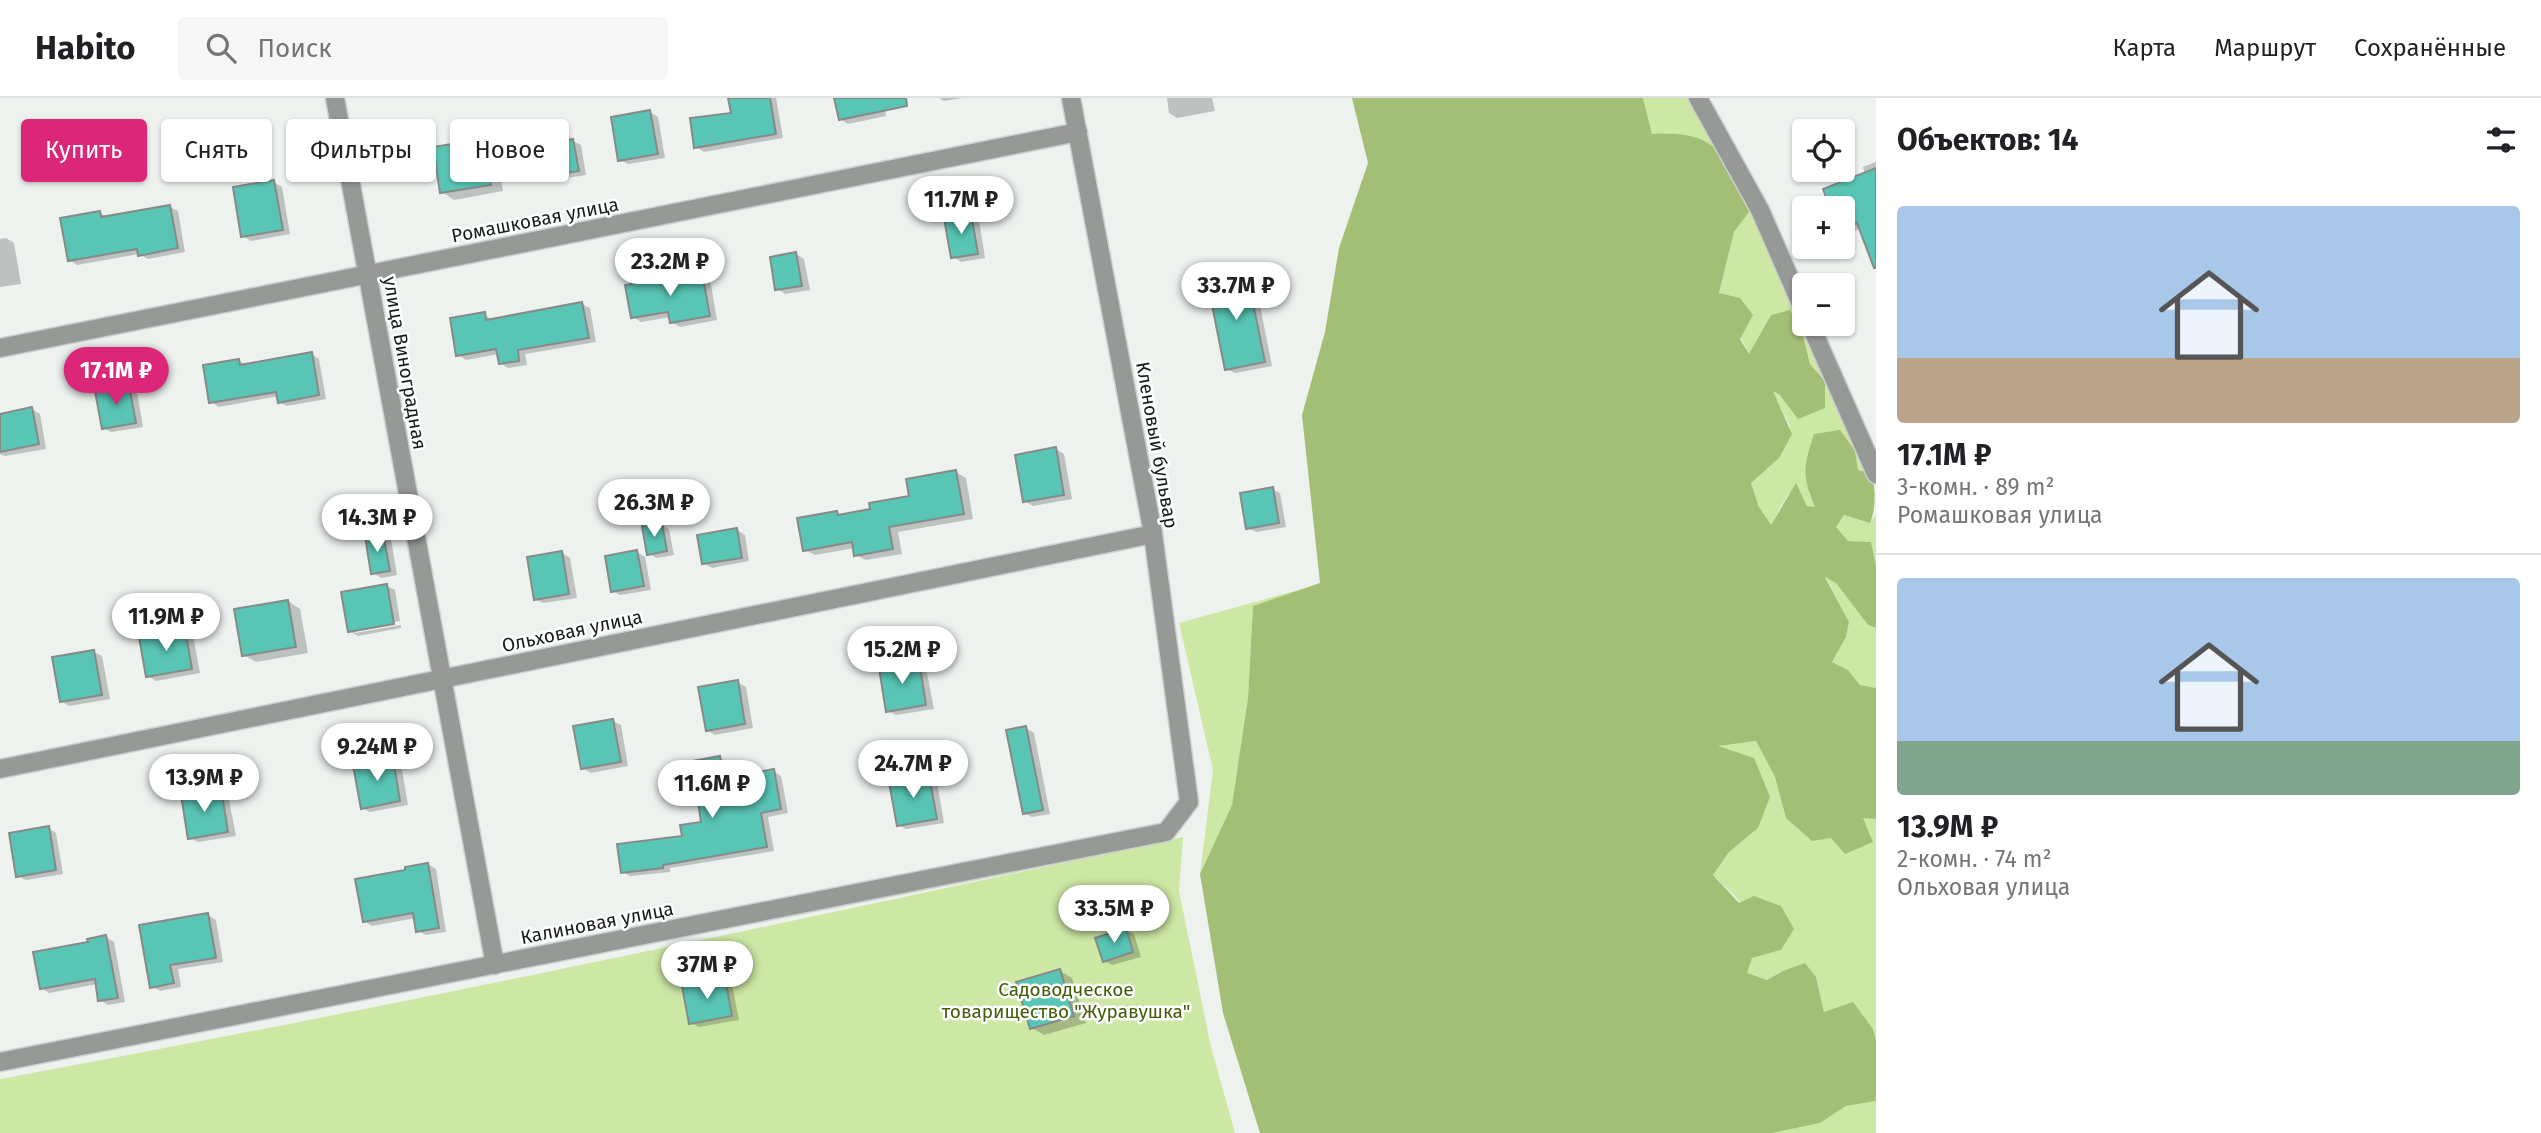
<!DOCTYPE html>
<html lang="ru">
<head>
<meta charset="utf-8">
<style>
	:root { --surface:#fff; --page:#f6f6f6; --text:#202124; --muted:#757577; --line:#e0e0e0; --accent:#db2777 }
	body { margin:0; font-family:"Fira Sans",sans-serif; background:var(--page); color:var(--text); height:100vh; display:flex; flex-direction:column; font-size:26px; white-space:nowrap }
	* { box-sizing:border-box; margin:0 }
	p { font-size:23px; color:var(--muted) }
	.icon { flex:none; width:38px; height:38px; fill:none; stroke:currentColor; stroke-width:2; stroke-linecap:round; stroke-linejoin:round }
	.map { position:relative; flex:1; overflow:hidden }
	.drawer { display:flex; flex-direction:column; background:var(--surface); width:665px }
	.drawer>* { flex:none }
	.top-card { position:absolute; left:21px; top:21px; width:665px; height:63px; display:flex; gap:14px }
	.tools { position:absolute; left:1792px; top:21px; display:grid; gap:14px }
	.tools a { display:grid; place-items:center; width:63px; height:63px; border-radius:7px; background:var(--surface); box-shadow:0 2px 5px #0004; font-size:35px }
	.price { position:absolute; translate:-50% -60px; padding:0 16px; border-radius:24px; background:#fff; color:#222; font-size:23px; line-height:46px; filter:drop-shadow(0 2px 4px #0008) }
	.price::after { content:''; position:absolute; left:50%; top:42px; width:21px; height:16px; margin-left:-10px; background:inherit; clip-path:polygon(0 0,100% 0,50% 100%) }
	.price.current { background:var(--accent); color:#fff }
	ul { padding:0; list-style:none }
	li { display:grid; align-content:center; gap:14px; height:371px; padding:0 21px }
	li+li { border-top:2px solid var(--line) }
	li span { display:grid; place-items:center; height:217px; border-radius:7px; color:#555 }
	li>.icon { margin-inline-start:auto }
	span .icon { width:126px; height:126px; fill:#fffc; stroke-width:1 }
	li b { font-size:30px }
	h2 { display:flex; justify-content:space-between; align-items:center; height:84px; padding:0 21px; font-size:30px }
	.pill { padding:0 24px; border-radius:7px; background:var(--surface); box-shadow:0 2px 5px #0004; font-size:24px; line-height:63px }
	.pill.current { background:var(--accent); color:#fff }
	header { display:flex; align-items:center; gap:42px; box-sizing:border-box; height:98px; padding:0 35px; background:var(--surface); border-bottom:2px solid var(--line) }
	header strong { font-size:33px }
	nav { display:flex; gap:38px; margin-inline-start:auto; font-size:24px }
	.search { width:490px; height:63px; background:var(--page); display:flex; align-items:center; gap:18px; box-sizing:border-box; padding:0 24px; border-radius:7px; color:var(--muted); font-size:26px }
	main { display:flex; flex:1; min-height:0 }
	.map>svg:first-child { display:block }
</style>
</head>
<body>
<header>
<strong>Habito</strong>
<div class="search"><svg class="icon" aria-label="search" viewBox="0 0 24 24"><circle cx="10" cy="10" r="6"/><path d="M15 15l6 6"/></svg>Поиск</div>
<nav><a>Карта</a><a>Маршрут</a><a>Сохранённые</a></nav>
</header>
<main>
<div class="map">
<svg width="1876" height="1035" viewBox="0 0 1876 1035">
	<rect width="100%" height="100%" fill="#edf2ef"/>
	<g fill="#cde7a4">
		<path d="M1643 0H1688L1720 53 1671 35 1652 36Z"/>
		<path d="M1752 110 1871 375 1858 372 1855 352 1809 395 1815 409 1807 408 1796 386 1781 408 1771 428 1759 409 1751 385 1779 360 1790 328 1772 292 1780 297 1825 283 1810 266 1803 237 1749 256 1719 196 1734 134Z"/>
		<path d="M1876 416V468L1871 444 1848 443 1836 429 1844 417 1870 425Z"/>
		<path d="M1825 477 1836 485 1868 527 1876 530V590L1860 587 1848 572 1832 564 1846 539 1849 524Z"/>
		<path d="M1320 486 1253 508 1248 600 1232 708 1200 776 1213 672 1179 525Z"/>
		<path d="M1756 643 1775 679 1786 720 1863 719 1876 721V942L1873 931 1824 914 1816 879 1783 873 1767 882 1746 875 1752 860 1781 852 1734 797 1713 777 1729 754 1758 730 1715 648Z"/>
		<path d="M1183 739 1179 793 1211 949 1235 1035H0V981C396 908 790 824 1183 739Z"/>
		<path d="M1876 1003V1035H1772L1820 1025 1846 1008Z"/>
	</g>
	<path fill="#a3bf75" d="M1352 0H1643L1652 36C1720 32 1723 58 1752 110L1734 134 1719 195 1740 200 1753 217 1740 241 1749 256 1771 217 1790 212 1803 237 1810 266 1825 283V310L1798 321 1780 297 1773 293 1792 336 1779 360 1751 385 1759 409 1771 427 1796 385 1807 408 1815 409C1801 376 1804 368 1814 336L1840 332 1855 353 1858 372 1871 375C1876 390 1876 411 1870 425L1844 417 1836 429 1848 443 1871 444 1876 468V530L1868 527 1836 485 1825 479 1849 524 1846 539 1832 564 1848 572 1860 587 1876 590V721L1863 720 1873 744 1845 756 1831 740 1812 743 1786 720 1775 679 1756 643 1718 648 1754 660 1770 699 1758 730 1729 754 1713 777 1739 805 1754 798 1781 808 1794 831 1781 852 1752 860 1747 875 1767 882 1783 873 1805 865 1816 879 1824 914 1853 904 1873 931 1876 942V1003L1846 1008 1820 1025 1772 1035H1260L1223 915 1200 776 1232 707 1248 600 1253 508 1320 485 1302 317 1325 234 1339 150 1368 65Z"/>
	<g fill="#0003">
		<path d="M735 0H776L783 40 704 54 696 49 733 16Z"/>
		<path d="M836 0H883L886 18 848 26 840 21Z"/>
		<path d="M939 0H962L944 3Z"/>
		<path d="M1167 0H1212L1215 13 1177 20 1169 15Z"/>
		<path d="M650 14 658 19 665 60 628 66 620 62Z"/>
		<path d="M483 43 495 50 503 93 454 102 442 94Z"/>
		<path d="M573 43 581 47 586 77 541 84 533 80Z"/>
		<path d="M1876 64V169L1861 130 1848 136 1843 133V110H1832L1825 92 1865 76 1863 69Z"/>
		<path d="M274 84 282 89 290 136 251 143 243 138Z"/>
		<path d="M170 109 178 113 185 154 148 161 139 156 77 167 69 162 100 115 108 120Z"/>
		<path d="M971 117 979 122 985 160 961 164 953 159Z"/>
		<path d="M6 140 14 145 21 186 0 189V141Z"/>
		<path d="M796 156 804 161 810 192 785 196 777 191Z"/>
		<path d="M702 176 710 181 717 222 680 229 671 224V219L641 224 633 219Z"/>
		<path d="M1247 177 1255 182 1272 268 1235 275 1227 271Z"/>
		<path d="M582 206 590 210 596 244 525 256 527 267 508 270 500 265 499 256 466 262 458 257 484 216 493 223Z"/>
		<path d="M311 256 319 261 326 301 287 308 279 304V298L219 309 211 304 239 263 247 267Z"/>
		<path d="M129 289 137 294 143 329 111 334 103 330Z"/>
		<path d="M32 311 40 316 46 351 5 358 0 356V317Z"/>
		<path d="M1056 351 1064 356 1072 401 1033 408 1024 403Z"/>
		<path d="M956 374 966 380 973 421 898 434 902 456 866 462 856 457 855 450 815 457 805 452 837 415 842 418 872 412 911 399Z"/>
		<path d="M1272 391 1280 395 1286 429 1256 434 1248 430Z"/>
		<path d="M661 427 669 431 674 457 657 460 649 456Z"/>
		<path d="M737 432 745 437 749 463 712 470 704 465Z"/>
		<path d="M383 437 391 441 397 477 381 480 373 475Z"/>
		<path d="M637 454 645 459 651 492 620 497 612 493Z"/>
		<path d="M562 455 570 460 577 500 543 505 535 501Z"/>
		<path d="M386 488 395 492 400 523 355 531V535L401 527V530L358 538 350 533Z"/>
		<path d="M288 503 300 511 308 555 256 564 244 557Z"/>
		<path d="M185 533 193 537 200 575 156 583 148 578Z"/>
		<path d="M94 554 102 558 110 601 69 608 61 603Z"/>
		<path d="M918 565 926 570 934 611 896 617 888 613Z"/>
		<path d="M737 584 746 589 753 630 715 637 707 632Z"/>
		<path d="M613 623 621 627 628 668 591 675 582 670Z"/>
		<path d="M1026 630 1034 635 1050 716 1032 719 1024 715Z"/>
		<path d="M720 660 728 664 730 681 773 673 781 678 788 715 768 719 774 753 670 770V774L630 778 622 774 703 726Z"/>
		<path d="M393 662 401 666 408 707 370 714 362 710Z"/>
		<path d="M929 679 937 684 944 725 906 731 898 727Z"/>
		<path d="M220 692 228 697 236 738 198 744 190 740Z"/>
		<path d="M48 730 56 735 63 776 26 782 18 778Z"/>
		<path d="M428 766 436 771 446 834 426 837 418 833 416 820 372 828 364 823 408 773Z"/>
		<path d="M208 817 216 822 223 864 178 871 181 889 160 893 152 888Z"/>
		<path d="M1126 832 1134 836 1141 859 1112 867 1104 863Z"/>
		<path d="M106 839 114 844 125 904 108 907 100 902 97 886 49 895 41 890 90 846Z"/>
		<path d="M1060 873 1072 880 1086 925 1044 937 1032 930Z"/>
		<path d="M724 882 732 887 739 922 699 929 691 925Z"/>
	</g>
	<g fill="#59c6b5" stroke="#868b8a" stroke-width="2">
		<path d="M728 0H770L776 36 694 50 690 20 731 15Z"/>
		<path d="M834 0H906L907 8 839 22Z"/>
		<path d="M650 12 658 56 618 63 611 19Z"/>
		<path d="M483 41 491 87 440 95 433 49Z"/>
		<path d="M573 41 579 73 531 81 526 49Z"/>
		<path d="M1876 70V170H1874L1857 125 1843 130V110H1830L1823 91Z"/>
		<path d="M274 82 283 132 241 139 233 89Z"/>
		<path d="M170 107 178 150 138 158 137 151 68 163 60 120 100 113 101 119Z"/>
		<path d="M971 115 978 156 951 160 944 120Z"/>
		<path d="M796 154 802 188 775 192 770 159Z"/>
		<path d="M702 174 710 218 670 225 668 214 631 220 625 187Z"/>
		<path d="M1247 176 1265 264 1225 272 1207 182Z"/>
		<path d="M582 204 589 240 518 252 519 263 499 266 496 251 456 258 450 220 485 214 486 222Z"/>
		<path d="M312 254 319 297 278 305 276 294 209 305 203 267 239 261 240 267Z"/>
		<path d="M129 287 136 325 102 331 95 293Z"/>
		<path d="M32 309 39 346 0 354V316Z"/>
		<path d="M1056 349 1064 397 1023 404 1015 357Z"/>
		<path d="M956 372 964 416 889 429 893 451 854 458 852 444 803 453 797 420 837 413 838 417 870 411 869 405 909 398 906 381Z"/>
		<path d="M1273 389 1279 425 1246 431 1240 395Z"/>
		<path d="M662 425 667 453 647 457 642 428Z"/>
		<path d="M737 430 742 460 702 466 697 437Z"/>
		<path d="M383 435 390 473 371 476 365 438Z"/>
		<path d="M637 452 644 488 611 494 605 458Z"/>
		<path d="M562 453 569 496 534 502 527 459Z"/>
		<path d="M387 486 394 526 348 534 341 494Z"/>
		<path d="M288 502 296 549 242 558 234 511Z"/>
		<path d="M185 531 192 571 146 579 139 539Z"/>
		<path d="M94 552 102 597 60 604 52 559Z"/>
		<path d="M919 563 926 607 886 614 879 570Z"/>
		<path d="M738 582 745 626 706 633 698 589Z"/>
		<path d="M613 621 621 664 581 671 573 628Z"/>
		<path d="M1026 628 1043 712 1023 716 1006 632Z"/>
		<path d="M720 658 724 680 774 671 781 711 761 715 767 749 663 767V770L621 775 617 746 682 738 680 727 701 724 692 663Z"/>
		<path d="M393 660 400 703 361 711 353 667Z"/>
		<path d="M929 677 937 721 897 728 889 684Z"/>
		<path d="M221 690 228 734 188 741 181 697Z"/>
		<path d="M49 728 56 772 16 779 9 735Z"/>
		<path d="M428 765 439 830 416 834 413 815 363 824 355 781 405 772V769Z"/>
		<path d="M208 815 216 860 170 867 174 885 150 890 139 827Z"/>
		<path d="M1126 830 1133 854 1103 864 1095 840Z"/>
		<path d="M106 837 118 900 98 903 95 881 40 891 33 854 88 844 87 841Z"/>
		<path d="M1060 871 1074 918 1030 931 1016 884Z"/>
		<path d="M725 880 732 918 689 926 682 888Z"/>
	</g>
	<g fill="none" stroke-linecap="round" stroke-linejoin="round">
		<defs>
			<g id="street">
				<path d="M335 0 495 867"/>
				<path d="M1698 0 1760 112 1804 213"/>
				<path d="M1810 226 1876 376"/>
				<path d="M0 250 1078 34"/>
				<path d="M0 671 1153 436"/>
				<path d="M0 964 1166 734 1189 704 1153 436 1071 0"/>
			</g>
		</defs>
		<use href="#street" stroke="#cbd0cd" stroke-width="21"/>
		<use href="#street" stroke="#979997" stroke-width="18"/>
	</g>
	<g text-anchor="middle" dominant-baseline="central" stroke-width="5" stroke-linejoin="round" paint-order="stroke">
		<g font-size="19" fill="#191b1a" stroke="#fcfffd">
			<text transform="translate(535 122) rotate(-11)">Ромашковая улица</text>
			<text transform="translate(405 265) rotate(80)">улица Виноградная</text>
			<text transform="translate(1157 347) rotate(80)">Кленовый бульвар</text>
			<text transform="translate(572 533) rotate(-12)">Ольховая улица</text>
			<text transform="translate(597 825) rotate(-11)">Калиновая улица</text>
		</g>
		<g font-size="19" fill="#445c08" stroke="#fcfffd">
			<text x="1066" y="891">Садоводческое<tspan x="1066" dy="22">товарищество "Журавушка"</tspan></text>
		</g>
	</g>
</svg>
<div class="tools">
<a><svg class="icon" aria-label="locate" viewBox="0 0 24 24"><circle cx="12" cy="12" r="6"/><path d="M12 2v4M12 18v4M2 12h4M18 12h4"/></svg></a>
<a>+</a>
<a>−</a>
</div>
<b class="price" style="left:961px;top:138px">11.7M ₽</b>
<b class="price" style="left:670px;top:200px">23.2M ₽</b>
<b class="price" style="left:1236px;top:224px">33.7M ₽</b>
<b class="price current" style="left:116px;top:309px">17.1M ₽</b>
<b class="price" style="left:654px;top:441px">26.3M ₽</b>
<b class="price" style="left:377px;top:456px">14.3M ₽</b>
<b class="price" style="left:166px;top:555px">11.9M ₽</b>
<b class="price" style="left:902px;top:588px">15.2M ₽</b>
<b class="price" style="left:377px;top:685px">9.24M ₽</b>
<b class="price" style="left:913px;top:702px">24.7M ₽</b>
<b class="price" style="left:204px;top:716px">13.9M ₽</b>
<b class="price" style="left:712px;top:722px">11.6M ₽</b>
<b class="price" style="left:1114px;top:847px">33.5M ₽</b>
<b class="price" style="left:707px;top:903px">37M ₽</b>
<div class="top-card">
<a class="pill current">Купить</a>
<a class="pill">Снять</a>
<a class="pill">Фильтры</a>
<a class="pill">Новое</a>
</div>
</div>
<section class="drawer">
<h2>Объектов: 14<svg class="icon" aria-label="filters" viewBox="0 0 24 24"><path d="M4 7h16M4 17h16"/><circle cx="9" cy="7" r="2"/><circle cx="15" cy="17" r="2"/></svg></h2>
<ul>
<li><span style="background:linear-gradient(#a9c7e8 70%,#b9a48a 0)"><svg class="icon" aria-label="home" viewBox="0 0 24 24"><path d="M3 11l9-7 9 7M6 9v11h12V9"/></svg></span><div><b>17.1M ₽</b><p>3-комн. · 89 m²</p><p>Ромашковая улица</p></div></li>
<li><span style="background:linear-gradient(#a9c7e8 75%,#7fa58c 0)"><svg class="icon" aria-label="home" viewBox="0 0 24 24"><path d="M3 11l9-7 9 7M6 9v11h12V9"/></svg></span><div><b>13.9M ₽</b><p>2-комн. · 74 m²</p><p>Ольховая улица</p></div></li>
</ul>
</section>
</main>
</body>
</html>
